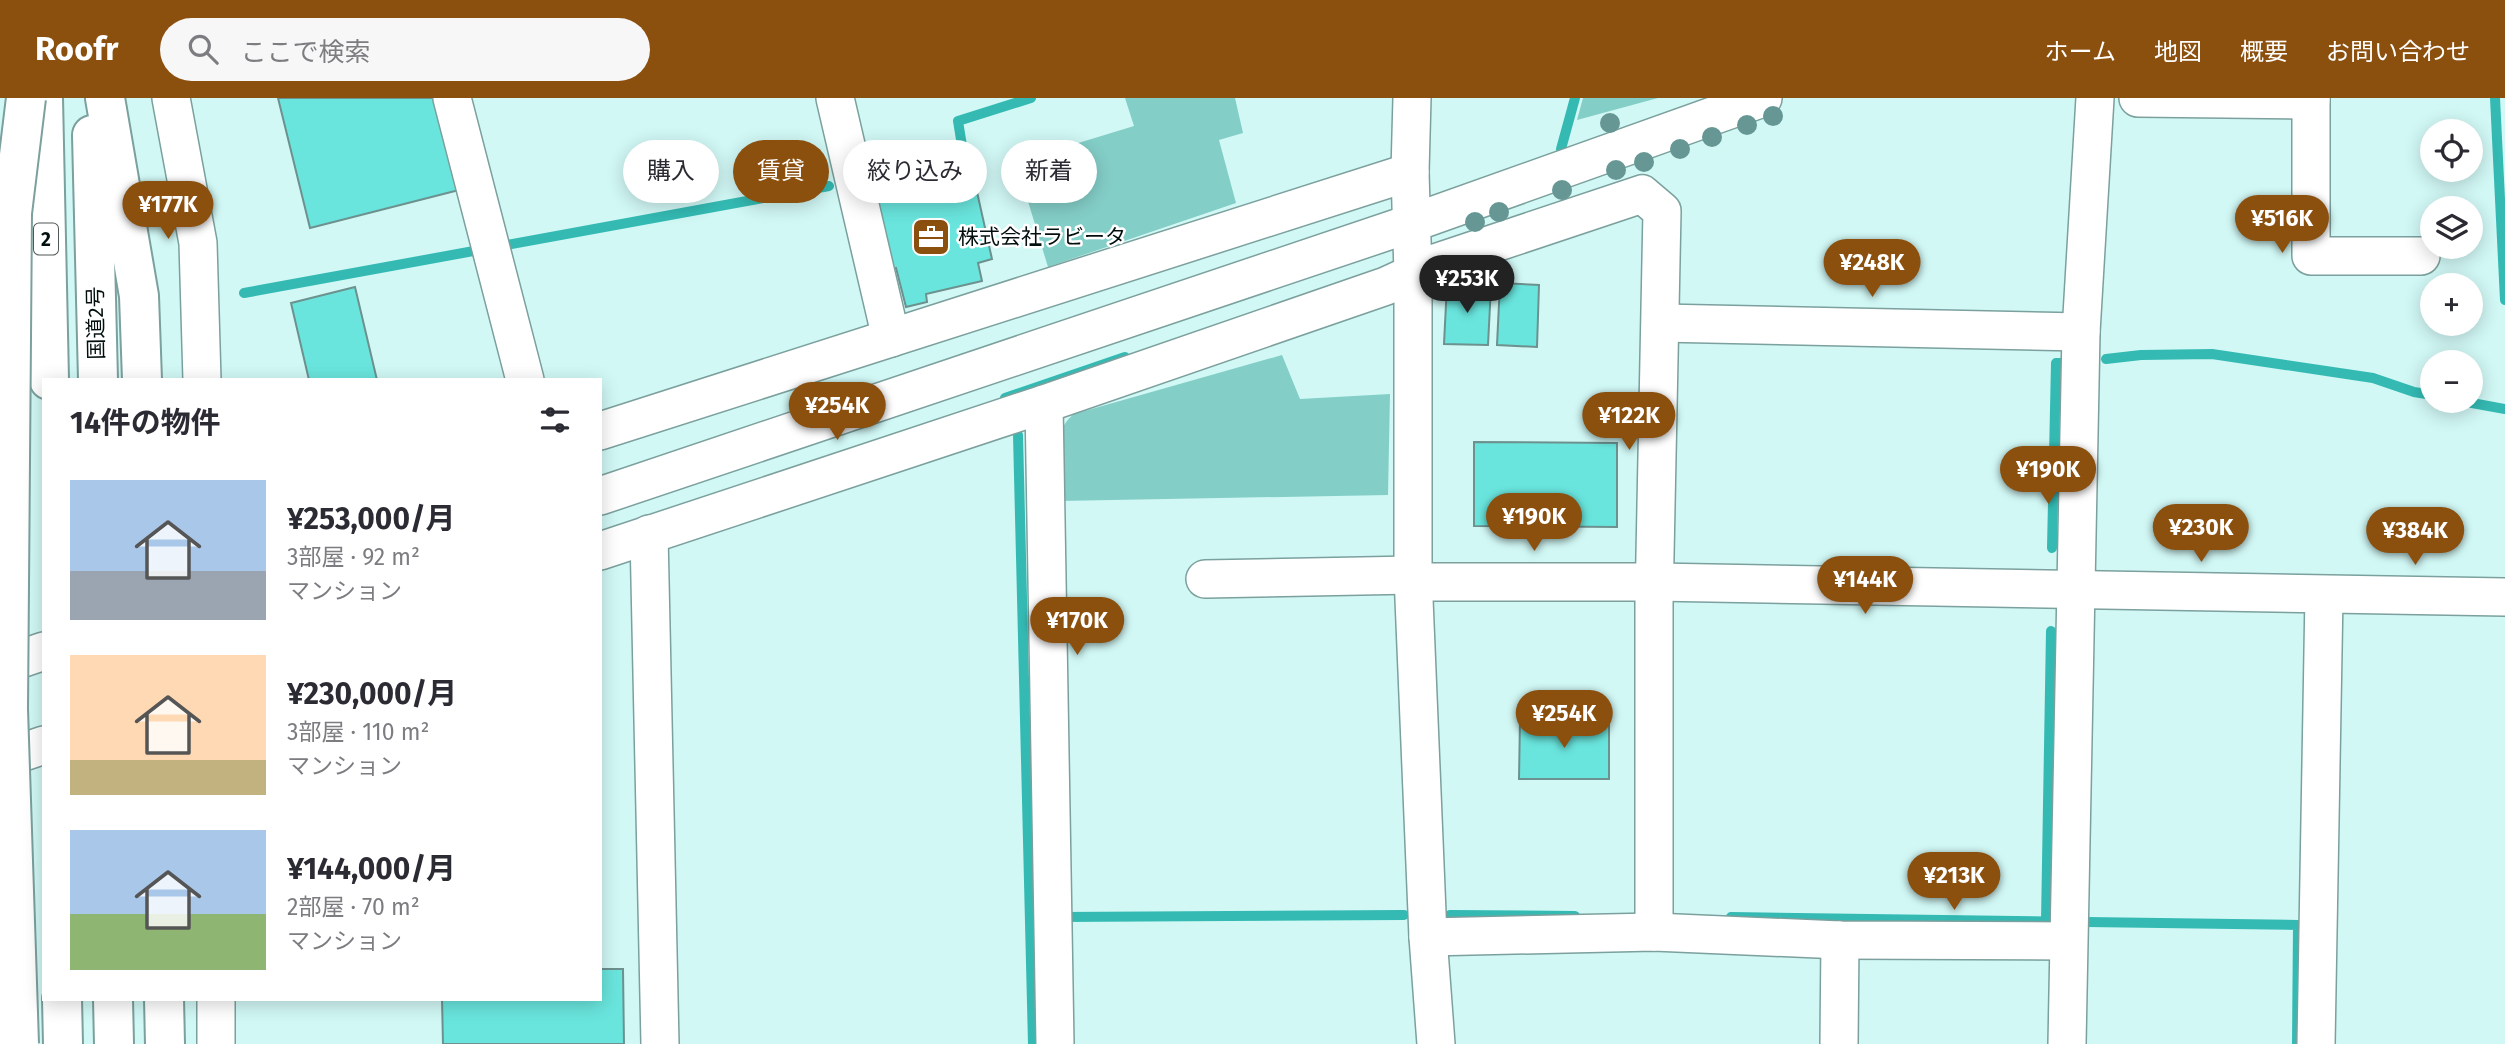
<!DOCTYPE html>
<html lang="ja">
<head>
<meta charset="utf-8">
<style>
	:root { --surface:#fff; --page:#f7f7f7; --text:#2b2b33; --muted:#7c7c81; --accent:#8b4f0e }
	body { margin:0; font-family:"Fira Sans","Noto Sans JP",sans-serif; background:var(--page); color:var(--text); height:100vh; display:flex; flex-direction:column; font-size:26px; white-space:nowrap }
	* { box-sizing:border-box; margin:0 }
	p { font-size:23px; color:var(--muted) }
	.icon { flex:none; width:38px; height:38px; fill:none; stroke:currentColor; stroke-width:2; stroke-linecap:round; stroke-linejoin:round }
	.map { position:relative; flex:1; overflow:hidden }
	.details { position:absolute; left:42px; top:280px; width:560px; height:623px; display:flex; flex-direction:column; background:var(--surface); border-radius:0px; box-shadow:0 4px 18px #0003 }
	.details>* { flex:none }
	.top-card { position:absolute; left:623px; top:42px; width:665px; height:63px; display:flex; gap:14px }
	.fabs { position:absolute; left:2420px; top:21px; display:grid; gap:14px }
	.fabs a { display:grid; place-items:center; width:63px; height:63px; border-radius:50%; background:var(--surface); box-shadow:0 4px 18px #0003; font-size:35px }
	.price { position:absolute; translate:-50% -60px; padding:0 16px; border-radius:24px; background:var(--accent); color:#fff; font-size:23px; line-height:46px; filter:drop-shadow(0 2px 4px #0008) }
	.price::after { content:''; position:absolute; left:50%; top:42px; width:21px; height:16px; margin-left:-10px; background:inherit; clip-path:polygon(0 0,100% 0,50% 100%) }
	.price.selected { background:#222; color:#fff }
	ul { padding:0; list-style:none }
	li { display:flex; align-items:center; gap:21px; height:175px; padding:0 28px }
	li span { display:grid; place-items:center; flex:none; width:196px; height:140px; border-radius:0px; color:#555 }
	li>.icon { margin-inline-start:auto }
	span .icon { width:84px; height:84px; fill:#fffc; stroke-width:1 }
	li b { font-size:30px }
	h2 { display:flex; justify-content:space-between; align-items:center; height:84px; padding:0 28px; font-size:30px }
	.tag { padding:0 24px; border-radius:32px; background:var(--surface); box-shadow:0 4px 18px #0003; font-size:24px; line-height:63px }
	.tag.selected { background:var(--accent); color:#fff }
	header { display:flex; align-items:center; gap:42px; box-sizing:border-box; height:98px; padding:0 35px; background:var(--accent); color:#fff }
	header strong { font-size:33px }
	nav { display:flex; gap:38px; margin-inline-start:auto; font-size:24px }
	.search { width:490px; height:63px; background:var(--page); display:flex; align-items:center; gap:18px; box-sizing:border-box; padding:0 24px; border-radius:38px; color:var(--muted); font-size:26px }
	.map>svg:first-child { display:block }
</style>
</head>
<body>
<header>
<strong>Roofr</strong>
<div class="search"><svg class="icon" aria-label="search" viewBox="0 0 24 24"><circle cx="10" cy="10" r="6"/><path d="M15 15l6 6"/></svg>ここで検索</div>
<nav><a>ホーム</a><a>地図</a><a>概要</a><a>お問い合わせ</a></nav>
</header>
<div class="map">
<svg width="2505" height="946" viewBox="0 0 2505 946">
	<rect width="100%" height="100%" fill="#d1f8f5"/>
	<g fill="#84cec8">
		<path d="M1125 0H1235L1243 35 1219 42 1236 105 1048 169 1016 64 1134 28Z"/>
		<path d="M1583 0H1658L1577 22Z"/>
		<path d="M1282 257 1300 301 1390 296 1388 397 1059 403C1059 374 1049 335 1074 316Z"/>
	</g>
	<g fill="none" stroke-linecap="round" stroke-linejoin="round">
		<g stroke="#34bab3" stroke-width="10">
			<path d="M2495 0 2505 202"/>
			<path d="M1561 51 1575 0"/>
			<path d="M884 77 964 60 958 23 1031 0"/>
			<path d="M244 195 829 88"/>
			<path d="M2106 261 2141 257 2212 256 2373 280 2414 294 2432 297"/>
			<path d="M1005 300 1125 259"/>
			<path d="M2461 303 2505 311"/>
			<path d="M1018 337 1033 946"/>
			<path d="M2052 450 2056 265H2062"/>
			<path d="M1450 817 1575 818"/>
			<path d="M1060 819 1404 817"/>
			<path d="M1731 819 2298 827 2297 946"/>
			<path d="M2046 823 2051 533"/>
		</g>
	</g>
	<g fill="#69e5dd" stroke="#6d918e" stroke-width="2">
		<path d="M278 0H436L459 92 310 130Z"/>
		<path d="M963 76 967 96 977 94 992 161 978 165 982 183 926 196 927 204 906 209 896 170 885 173 868 98Z"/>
		<path d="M1500 185 1539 187 1537 249 1497 247Z"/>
		<path d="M1447 186 1491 188 1488 247 1444 246Z"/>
		<path d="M355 189 377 282H309L291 205Z"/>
		<path d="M1474 344 1617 345V429L1474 428Z"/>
		<path d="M1520 622 1609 623V681H1519Z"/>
		<path d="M600 871H623L624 946H443L442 901H600Z"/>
	</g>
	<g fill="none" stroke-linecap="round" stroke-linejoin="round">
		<defs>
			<g id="minor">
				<path d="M171 0 198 145 202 282"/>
				<path d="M452 0 525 282"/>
				<path d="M835 0 891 240"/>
				<path d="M1412 0 1410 74 1413 176V477L1428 839 1436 946"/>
				<path d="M2138 0 2311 2"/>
				<path d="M2311 0V158H2421"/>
				<path d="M1661 225 2081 234"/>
				<path d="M1044 306 1055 946"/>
				<path d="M600 333 1410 74"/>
				<path d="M600 398 1412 125 1763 0"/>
				<path d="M649 436 660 946"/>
				<path d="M600 453 1044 306 1386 188 1438 164 1642 96 1662 113 1654 506V834"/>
				<path d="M1205 481 1413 477"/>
				<path d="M1413 484H1655L2505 499"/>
				<path d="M0 568 44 553"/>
				<path d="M0 662 44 647"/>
				<path d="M1428 839 1654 834 1840 842 2068 843"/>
				<path d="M216 901V946"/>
				<path d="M1839 946 1840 842"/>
				<path d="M2067 946 2081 234 2095 0"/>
				<path d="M2316 946 2324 497"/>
			</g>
			<g id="highway">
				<path d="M43 0 49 282"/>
				<path d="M105 0 139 198 142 282"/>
				<path d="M92 37 98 282"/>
				<path d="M62 901 63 946"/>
				<path d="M113 901 114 946"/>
				<path d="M164 901 165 946"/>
			</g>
		</defs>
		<use href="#minor" stroke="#7ba09d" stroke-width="40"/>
		<use href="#highway" stroke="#7ba09d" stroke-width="42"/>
		<use href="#minor" stroke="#fff" stroke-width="37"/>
		<use href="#highway" stroke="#fff" stroke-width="38"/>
		<defs>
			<path id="highway-bridge" d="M19 946 8 611 12 115 26 0"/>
		</defs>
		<use href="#highway-bridge" stroke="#7ba09d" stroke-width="42" stroke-linecap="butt"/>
		<use href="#highway-bridge" stroke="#fff" stroke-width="38"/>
	</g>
	<g fill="#669794">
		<circle cx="1773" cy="18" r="10"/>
		<circle cx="1610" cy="25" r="10"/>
		<circle cx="1747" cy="27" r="10"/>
		<circle cx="1712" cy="39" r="10"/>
		<circle cx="1680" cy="51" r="10"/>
		<circle cx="1644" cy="64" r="10"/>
		<circle cx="1616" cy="72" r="10"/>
		<circle cx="1562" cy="92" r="10"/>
		<circle cx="1499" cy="114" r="10"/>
		<circle cx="1475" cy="124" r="10"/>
	</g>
	<defs>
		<symbol id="office-square" viewBox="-11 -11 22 22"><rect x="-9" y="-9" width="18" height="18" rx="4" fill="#8b4f0e" stroke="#fff"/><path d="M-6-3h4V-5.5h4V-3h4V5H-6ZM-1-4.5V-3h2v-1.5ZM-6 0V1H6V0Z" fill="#fff"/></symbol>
	</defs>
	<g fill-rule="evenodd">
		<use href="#office-square" x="909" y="117" width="44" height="44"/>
	</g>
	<g text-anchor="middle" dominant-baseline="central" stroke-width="5" stroke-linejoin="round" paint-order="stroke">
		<rect fill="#fff" stroke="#4f5756" stroke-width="2" x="34" y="125.5" width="24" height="31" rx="5"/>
		<g font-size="19" font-weight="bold" fill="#030f0e">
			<text x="46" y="141">2</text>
		</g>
		<g font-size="21" fill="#030f0e" stroke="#fff" text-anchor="start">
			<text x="958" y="139">株式会社ラビータ</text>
		</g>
		<g font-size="21" fill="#030f0e" stroke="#fff">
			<text transform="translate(96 225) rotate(-91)">国道2号</text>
		</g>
	</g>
</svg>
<div class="fabs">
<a><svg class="icon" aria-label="locate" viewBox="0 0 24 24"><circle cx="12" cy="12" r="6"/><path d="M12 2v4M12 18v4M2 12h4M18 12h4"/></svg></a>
<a><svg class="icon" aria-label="layers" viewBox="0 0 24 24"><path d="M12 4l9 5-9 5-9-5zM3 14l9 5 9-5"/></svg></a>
<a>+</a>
<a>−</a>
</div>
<b class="price" style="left:168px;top:143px">¥177K</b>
<b class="price" style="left:2282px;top:157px">¥516K</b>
<b class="price" style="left:1872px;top:201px">¥248K</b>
<b class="price selected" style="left:1467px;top:217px">¥253K</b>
<b class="price" style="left:837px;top:344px">¥254K</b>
<b class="price" style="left:1629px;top:354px">¥122K</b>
<b class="price" style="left:2048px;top:408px">¥190K</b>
<b class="price" style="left:1534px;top:455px">¥190K</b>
<b class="price" style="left:2201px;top:466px">¥230K</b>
<b class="price" style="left:2415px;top:469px">¥384K</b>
<b class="price" style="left:1865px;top:518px">¥144K</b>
<b class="price" style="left:1077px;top:559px">¥170K</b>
<b class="price" style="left:1564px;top:652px">¥254K</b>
<b class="price" style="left:1954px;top:814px">¥213K</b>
<div class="top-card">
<a class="tag">購入</a>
<a class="tag selected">賃貸</a>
<a class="tag">絞り込み</a>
<a class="tag">新着</a>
</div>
<section class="details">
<h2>14件の物件<svg class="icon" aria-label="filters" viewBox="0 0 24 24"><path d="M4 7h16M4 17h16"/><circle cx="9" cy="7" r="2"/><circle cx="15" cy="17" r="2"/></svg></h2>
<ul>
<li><span style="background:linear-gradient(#a9c7e8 65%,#9aa5b1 0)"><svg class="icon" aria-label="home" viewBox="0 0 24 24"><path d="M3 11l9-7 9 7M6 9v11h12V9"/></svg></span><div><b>¥253,000/月</b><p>3部屋 · 92 m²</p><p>マンション</p></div></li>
<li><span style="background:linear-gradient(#ffd9b3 75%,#c2b280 0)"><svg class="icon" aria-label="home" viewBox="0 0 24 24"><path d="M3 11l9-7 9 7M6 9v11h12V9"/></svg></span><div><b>¥230,000/月</b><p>3部屋 · 110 m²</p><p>マンション</p></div></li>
<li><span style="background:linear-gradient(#a9c7e8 60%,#8fb573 0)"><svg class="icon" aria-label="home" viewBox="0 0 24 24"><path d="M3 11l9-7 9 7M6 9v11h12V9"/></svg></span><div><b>¥144,000/月</b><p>2部屋 · 70 m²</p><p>マンション</p></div></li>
</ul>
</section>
</div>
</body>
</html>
